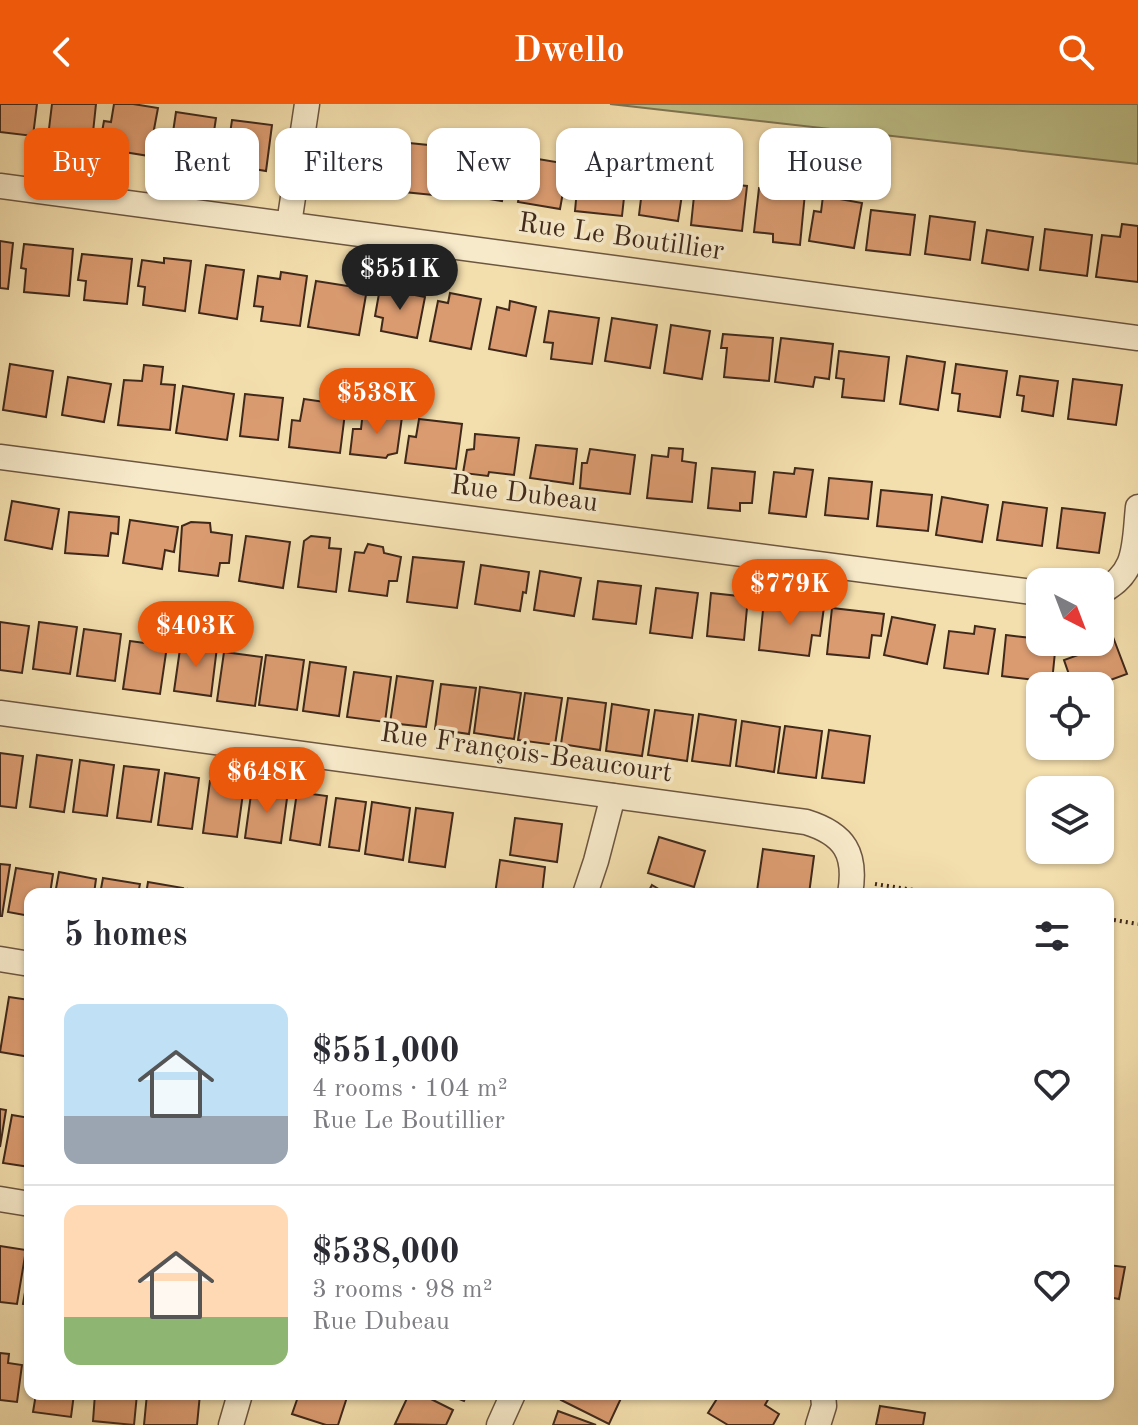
<!DOCTYPE html>
<html lang="en">
<head>
<meta charset="utf-8">
<style>
	:root { --surface:#fff; --page:#f7f7f7; --text:#2b2b33; --muted:#7c7c81; --line:#e1e1e2; --accent:#ea580c }
	body { margin:0; font-family:"Old Standard TT",serif; background:var(--page); color:var(--text); height:100vh; display:flex; flex-direction:column; font-size:30px; white-space:nowrap }
	* { box-sizing:border-box; margin:0 }
	p { font-size:26px; color:var(--muted) }
	.icon { flex:none; width:44px; height:44px; fill:none; stroke:currentColor; stroke-width:2; stroke-linecap:round; stroke-linejoin:round }
	.map { position:relative; flex:1; overflow:hidden }
	.drawer { position:absolute; left:24px; top:784px; width:1090px; height:512px; display:flex; flex-direction:column; background:var(--surface); border-radius:16px; box-shadow:0 2px 6px #0004 }
	.drawer>* { flex:none }
	.banner { position:absolute; left:24px; top:24px; width:1090px; height:72px; display:flex; gap:16px }
	.needle { width:52px; rotate:138deg }
	.buttons { position:absolute; left:1026px; top:464px; display:grid; gap:16px }
	.buttons a { display:grid; place-items:center; width:88px; height:88px; border-radius:16px; background:var(--surface); box-shadow:0 2px 6px #0004; font-size:40px }
	.price { position:absolute; translate:-50% -68px; padding:0 18px; border-radius:28px; background:var(--accent); color:#fff; font-size:26px; line-height:52px; filter:drop-shadow(0 2px 4px #0008) }
	.price::after { content:''; position:absolute; left:50%; top:48px; width:24px; height:18px; margin-left:-12px; background:inherit; clip-path:polygon(0 0,100% 0,50% 100%) }
	.price.on { background:#222; color:#fff }
	ul { padding:0; list-style:none }
	li { display:flex; align-items:center; gap:24px; height:200px; padding:0 40px }
	li+li { border-top:2px solid var(--line) }
	li span { display:grid; place-items:center; flex:none; width:224px; height:160px; border-radius:16px; color:#555 }
	li>.icon { margin-inline-start:auto }
	span .icon { width:96px; height:96px; fill:#fffc; stroke-width:1 }
	li b { font-size:34px }
	h2 { display:flex; justify-content:space-between; align-items:center; height:96px; padding:0 40px; font-size:34px }
	.tag { padding:0 28px; border-radius:16px; background:var(--surface); box-shadow:0 2px 6px #0004; font-size:28px; line-height:72px }
	.tag.on { background:var(--accent); color:#fff }
	header { display:flex; justify-content:space-between; align-items:center; height:104px; padding:0 40px; background:var(--accent); color:#fff; font-size:36px; font-weight:700 }
	.map>svg:first-child { display:block }
</style>
</head>
<body>
<header><svg class="icon" aria-label="back" viewBox="0 0 24 24"><path d="M15 5l-7 7 7 7"/></svg>Dwello<svg class="icon" aria-label="search" viewBox="0 0 24 24"><circle cx="10" cy="10" r="6"/><path d="M15 15l6 6"/></svg></header>
<div class="map">
<svg width="1138" height="1321" viewBox="0 0 1138 1321">
	<rect width="100%" height="100%" fill="#f3dead"/>
	<filter id="stains"><feTurbulence type="fractalNoise" baseFrequency=".0025" numOctaves="4"/><feColorMatrix values="0 0 0 0 .2 0 0 0 0 .09 0 0 0 0 .02 0 0 0 .5 -.17"/></filter>
	<radialGradient id="worn" r=".72"><stop offset=".6" stop-color="#630" stop-opacity="0"/><stop offset="1" stop-color="#630" stop-opacity=".3"/></radialGradient>
	<path fill="#bec088" stroke="#7f7452" stroke-width="2" d="M610 0H1138V60Z"/>
	<g fill="#da9b70" stroke="#40291b" stroke-width="2">
		<path d="M0 0H37L33 32 0 28Z"/>
		<path d="M52 0H96L92 38 48 33Z"/>
		<path d="M114 0H133L158 4 149 52 99 44 104 17 111 18Z"/>
		<path d="M176 8 216 14 209 61 169 55Z"/>
		<path d="M232 16 272 21 266 67 216 59 221 29 230 30Z"/>
		<path d="M347 29 391 37 388 51 395 52 389 84 338 75Z"/>
		<path d="M409 39 448 43 443 92 404 88Z"/>
		<path d="M603 49 620 51 619 65 627 66 622 112 575 107 578 74 587 75 589 61 601 62Z"/>
		<path d="M472 50 509 56 502 97 458 90 462 64 469 65Z"/>
		<path d="M526 53 568 60 560 105 518 98Z"/>
		<path d="M644 71 684 77 678 117 639 111Z"/>
		<path d="M706 78 747 82 742 127 691 121 694 92 704 94Z"/>
		<path d="M759 84 805 89 800 141 773 138V130L754 128Z"/>
		<path d="M823 92 862 99 854 144 809 137 814 107 821 108Z"/>
		<path d="M871 106 915 111 910 151 866 146Z"/>
		<path d="M930 112 975 118 970 156 925 150Z"/>
		<path d="M1122 120 1138 122V178L1096 173 1102 131 1120 133Z"/>
		<path d="M1045 125 1092 131 1087 172 1040 166Z"/>
		<path d="M987 126 1033 133 1028 166 982 159Z"/>
		<path d="M0 137 13 139 8 185 0 184Z"/>
		<path d="M24 140 73 145 69 192 24 188 26 165 21 164Z"/>
		<path d="M82 150 132 155 127 200 84 196 86 177 78 176Z"/>
		<path d="M164 154 191 157 185 207 143 201 145 183 138 182 142 156 164 159Z"/>
		<path d="M206 161 244 166 237 215 199 209Z"/>
		<path d="M281 168 307 172 300 222 261 217 263 203 254 202 258 172 280 175Z"/>
		<path d="M316 177 367 185 359 231 308 223Z"/>
		<path d="M380 184 425 193 417 234 381 227 383 214 375 212Z"/>
		<path d="M450 189 481 195 471 245 430 237 438 197 448 199Z"/>
		<path d="M510 197 536 203 526 252 489 245 497 203 509 206Z"/>
		<path d="M549 207 599 214 592 260 551 255 553 239 544 238Z"/>
		<path d="M612 214 657 221 650 264 605 257Z"/>
		<path d="M671 221 710 227 702 275 664 269Z"/>
		<path d="M723 230 773 234 769 277 724 273 727 244H721Z"/>
		<path d="M781 234 833 240 829 275 815 273 813 283 775 278Z"/>
		<path d="M839 247 889 253 884 297 842 293 844 275 836 274Z"/>
		<path d="M907 252 945 258 938 306 900 300Z"/>
		<path d="M10 260 53 267 46 313 3 306Z"/>
		<path d="M956 260 1007 267 1000 313 958 307 960 290 952 289Z"/>
		<path d="M144 261 163 263 161 280 175 281 170 326 118 321 124 276 142 277Z"/>
		<path d="M1020 272 1058 277 1053 312 1022 307 1024 292 1017 291Z"/>
		<path d="M68 273 111 280 104 318 62 311Z"/>
		<path d="M1073 275 1122 281 1116 321 1068 315Z"/>
		<path d="M183 282 234 290 227 336 176 329Z"/>
		<path d="M245 290 283 294 278 336 240 332Z"/>
		<path d="M304 295 346 301 340 349 289 343 292 316 300 317Z"/>
		<path d="M363 307 402 313 397 349 388 351 386 354 350 350 353 325H361Z"/>
		<path d="M419 315 462 320 456 365 405 359 409 332 416 333Z"/>
		<path d="M475 330 519 334 514 371 489 368 488 372 463 369 467 346 474 345Z"/>
		<path d="M536 341 577 345 573 380 530 374Z"/>
		<path d="M669 344 683 345 682 357 696 359 692 398 647 394 652 351 668 353Z"/>
		<path d="M590 345 635 351 630 390 580 384 582 359H587Z"/>
		<path d="M712 364 755 368 752 399H740V407L708 404Z"/>
		<path d="M795 364 813 366 806 413 769 409 774 368 794 370Z"/>
		<path d="M829 374 872 378 868 415 825 411Z"/>
		<path d="M881 386 932 391 928 427 877 422Z"/>
		<path d="M942 393 988 401 982 438 936 431Z"/>
		<path d="M12 397 59 405 52 445 5 436Z"/>
		<path d="M1003 398 1047 404 1042 442 997 436Z"/>
		<path d="M1062 404 1105 409 1099 449 1057 444Z"/>
		<path d="M69 408 119 413 118 430 111 429 108 452 65 449Z"/>
		<path d="M130 416 178 423 174 448 165 446 162 465 123 459Z"/>
		<path d="M191 418 210 419 211 428 232 431 229 459H220L218 472 179 467 182 422Z"/>
		<path d="M246 432 290 438 283 484 239 477Z"/>
		<path d="M311 432 330 434 329 444 341 445 336 488 298 483 304 437Z"/>
		<path d="M368 440 383 443 384 449 401 453 397 477H389L387 492 349 487 355 448 364 449Z"/>
		<path d="M413 453 464 458 457 504 407 498Z"/>
		<path d="M481 461 529 468 526 489 523 488 520 507 475 500Z"/>
		<path d="M540 467 581 474 574 512 534 506Z"/>
		<path d="M598 477 641 482 636 520 593 515Z"/>
		<path d="M656 484 698 489 692 534 650 529Z"/>
		<path d="M711 489 748 493 744 536 707 532Z"/>
		<path d="M764 496 824 503 820 532 812 531 809 552 759 546Z"/>
		<path d="M832 504 884 510 881 532 872 531 869 554 827 550Z"/>
		<path d="M892 513 935 521 927 560 884 551Z"/>
		<path d="M0 518 29 522 22 569 0 566Z"/>
		<path d="M39 518 77 523 70 570 33 565Z"/>
		<path d="M975 522 995 525 988 570 944 564 949 527 974 530Z"/>
		<path d="M84 525 121 530 115 577 77 572Z"/>
		<path d="M1006 531 1040 535V538H1056L1052 578 1002 572Z"/>
		<path d="M1113 533 1127 570 1094 582H1073L1064 556 1092 546 1090 541Z"/>
		<path d="M130 537 167 542 160 590 123 585Z"/>
		<path d="M181 538 217 543 211 592 174 587Z"/>
		<path d="M224 548 262 553 255 602 217 597Z"/>
		<path d="M266 551 304 556 297 606 259 601Z"/>
		<path d="M310 558 346 563 339 612 303 607Z"/>
		<path d="M354 568 391 573 385 618 347 613Z"/>
		<path d="M397 572 433 577 426 623 390 619Z"/>
		<path d="M441 580 476 584 469 630 435 625Z"/>
		<path d="M480 583 521 589 514 635 474 629Z"/>
		<path d="M525 589 562 594 555 641 518 636Z"/>
		<path d="M568 594 606 599 600 646 561 640Z"/>
		<path d="M612 600 649 606 642 652 606 647Z"/>
		<path d="M655 606 693 611 687 657 648 651Z"/>
		<path d="M699 610 736 616 730 662 692 657Z"/>
		<path d="M742 617 780 623 774 668 736 662Z"/>
		<path d="M785 622 822 627 816 674 778 669Z"/>
		<path d="M829 626 870 632 864 679 822 674Z"/>
		<path d="M0 649 23 652 16 704 0 702Z"/>
		<path d="M37 651 72 656 64 708 30 703Z"/>
		<path d="M80 656 114 661 107 712 73 708Z"/>
		<path d="M124 662 159 666 151 718 117 714Z"/>
		<path d="M165 669 199 674 192 725 158 721Z"/>
		<path d="M210 677 244 682 237 733 203 729Z"/>
		<path d="M252 683 288 687 281 739 245 734Z"/>
		<path d="M297 688 327 692 320 741 290 736Z"/>
		<path d="M336 694 366 698 359 747 329 743Z"/>
		<path d="M372 698 410 704 403 756 365 750Z"/>
		<path d="M416 704 453 709 445 763 409 758Z"/>
		<path d="M515 714 562 720 557 758 510 751Z"/>
		<path d="M659 733 705 747 694 783 648 769Z"/>
		<path d="M763 745 814 752 809 790H776L757 787Z"/>
		<path d="M500 756 545 763 542 790H495Z"/>
		<path d="M0 760 10 761 2 812H0Z"/>
		<path d="M16 764 53 770 50 790H30V812L8 808Z"/>
		<path d="M59 768 96 775 94 790H55Z"/>
		<path d="M103 774 140 780 138 790H100Z"/>
		<path d="M148 778 183 784 182 790H146Z"/>
		<path d="M652 781 667 790H647Z"/>
		<path d="M188 785 220 790H187Z"/>
		<path d="M9 893 30 896V953L0 948Z"/>
		<path d="M0 1005 6 1006 0 1043Z"/>
		<path d="M12 1011 30 1014V1063L3 1059Z"/>
		<path d="M0 1142 26 1146 17 1200 0 1198Z"/>
		<path d="M30 1159V1201L23 1200Z"/>
		<path d="M1108 1161 1125 1163 1119 1195 1108 1193Z"/>
		<path d="M0 1249 9 1250 8 1259 22 1261 17 1298 0 1296Z"/>
		<path d="M36 1290H74L71 1313 33 1308Z"/>
		<path d="M95 1290H137L134 1321 93 1317Z"/>
		<path d="M147 1290H200L197 1321H144Z"/>
		<path d="M299 1290H348L338 1321H326L292 1310Z"/>
		<path d="M409 1290H421L453 1306 446 1321 395 1320Z"/>
		<path d="M447 1290H467L464 1297Z"/>
		<path d="M564 1290H623L609 1320 561 1296Z"/>
		<path d="M720 1290H767L770 1292 765 1301 779 1310 773 1321H728L708 1309Z"/>
		<path d="M880 1302 925 1309 923 1321H876Z"/>
		<path d="M558 1307 596 1321H553Z"/>
	</g>
	<g fill="none" stroke-linecap="round" stroke-linejoin="round">
		<defs>
			<g id="street">
				<path d="M0 82 1138 234"/>
				<path d="M289 120 307 0"/>
				<path d="M0 353 1040 489"/>
				<path d="M1100 488C1138 470 1134 440 1138 403"/>
				<path d="M0 609 806 718C845 730 857 750 850 790"/>
				<path d="M585 790 596 757 613 692"/>
				<path d="M0 855 30 860"/>
				<path d="M0 1095 30 1100"/>
				<path d="M231 1321 240 1290"/>
				<path d="M499 1321 513 1290"/>
				<path d="M818 1321 824 1302 823 1290"/>
			</g>
		</defs>
		<use href="#street" stroke="#6d5640" stroke-width="27"/>
		<g stroke="#40291b" stroke-width="4" stroke-dasharray="2 4" stroke-linecap="butt">
			<path d="M875 780 940 790"/>
			<path d="M1108 815 1138 820"/>
		</g>
		<use href="#street" stroke="#f7eaca" stroke-width="24"/>
	</g>
	<g text-anchor="middle" dominant-baseline="central" stroke-width="7" stroke-linejoin="round" paint-order="stroke">
		<g font-size="28" fill="#40291b" stroke="#f7eaca">
			<text transform="translate(621 134) rotate(8)">Rue Le Boutillier</text>
			<text transform="translate(524 391) rotate(7)">Rue Dubeau</text>
			<text transform="translate(526 650) rotate(8)">Rue François-Beaucourt</text>
		</g>
	</g>
	<rect width="100%" height="100%" filter="url(#stains)"/>
	<rect width="100%" height="100%" fill="url(#worn)"/>
</svg>
<div class="buttons">
<a><svg class="needle" viewBox="-14 -14 28 28"><path d="M0-13l5 13h-10z" fill="#e53935"/><path d="M0 13l5-13h-10z" fill="#7c7c81"/></svg></a>
<a><svg class="icon" aria-label="locate" viewBox="0 0 24 24"><circle cx="12" cy="12" r="6"/><path d="M12 2v4M12 18v4M2 12h4M18 12h4"/></svg></a>
<a><svg class="icon" aria-label="layers" viewBox="0 0 24 24"><path d="M12 4l9 5-9 5-9-5zM3 14l9 5 9-5"/></svg></a>
</div>
<b class="price on" style="left:400px;top:208px">$551K</b>
<b class="price" style="left:377px;top:332px">$538K</b>
<b class="price" style="left:790px;top:523px">$779K</b>
<b class="price" style="left:196px;top:565px">$403K</b>
<b class="price" style="left:267px;top:711px">$648K</b>
<div class="banner">
<a class="tag on">Buy</a>
<a class="tag">Rent</a>
<a class="tag">Filters</a>
<a class="tag">New</a>
<a class="tag">Apartment</a>
<a class="tag">House</a>
</div>
<section class="drawer">
<h2>5 homes<svg class="icon" aria-label="filters" viewBox="0 0 24 24"><path d="M4 7h16M4 17h16"/><circle cx="9" cy="7" r="2"/><circle cx="15" cy="17" r="2"/></svg></h2>
<ul>
<li><span style="background:linear-gradient(#bfe0f5 70%,#9aa5b1 0)"><svg class="icon" aria-label="home" viewBox="0 0 24 24"><path d="M3 11l9-7 9 7M6 9v11h12V9"/></svg></span><div><b>$551,000</b><p>4 rooms · 104 m²</p><p>Rue Le Boutillier</p></div><svg class="icon" aria-label="heart" viewBox="0 0 24 24"><path d="M12 20l-8-8c-3-5 5-10 8-4 3-6 11-1 8 4z"/></svg></li>
<li><span style="background:linear-gradient(#ffd9b3 70%,#8fb573 0)"><svg class="icon" aria-label="home" viewBox="0 0 24 24"><path d="M3 11l9-7 9 7M6 9v11h12V9"/></svg></span><div><b>$538,000</b><p>3 rooms · 98 m²</p><p>Rue Dubeau</p></div><svg class="icon" aria-label="heart" viewBox="0 0 24 24"><path d="M12 20l-8-8c-3-5 5-10 8-4 3-6 11-1 8 4z"/></svg></li>
</ul>
</section>
</div>
</body>
</html>
